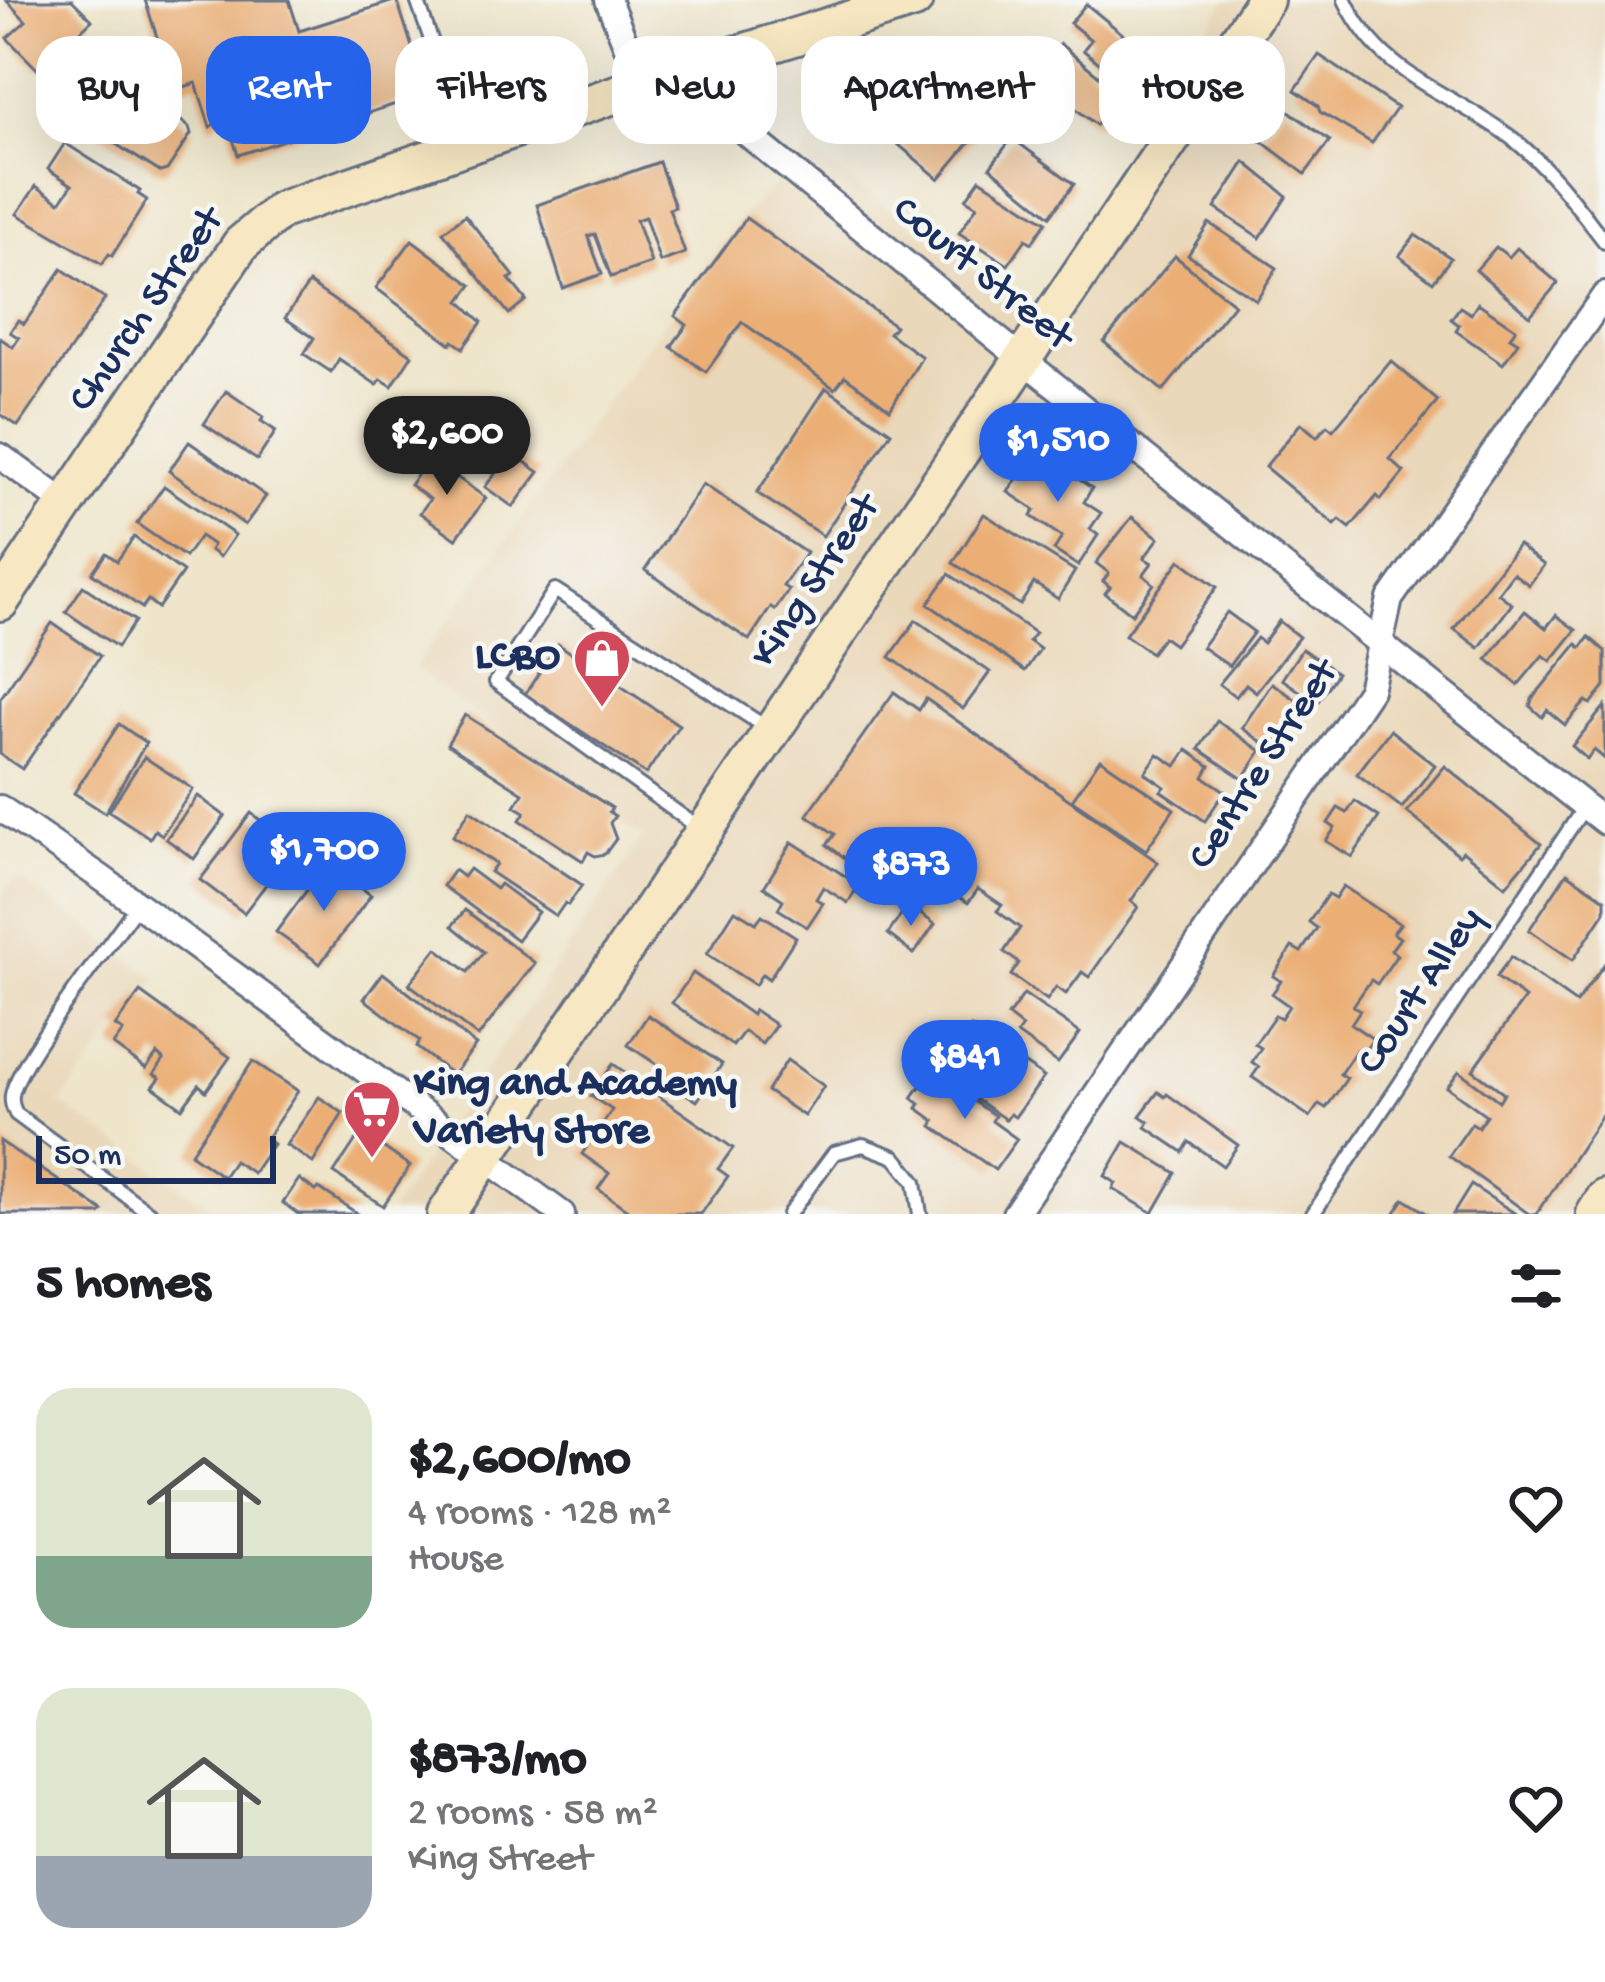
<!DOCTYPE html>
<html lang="en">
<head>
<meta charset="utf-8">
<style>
	:root { --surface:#fff; --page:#f2f2f2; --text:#202124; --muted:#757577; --accent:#2563eb }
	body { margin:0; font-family:"Gochi Hand",sans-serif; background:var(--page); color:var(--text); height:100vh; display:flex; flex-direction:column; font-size:45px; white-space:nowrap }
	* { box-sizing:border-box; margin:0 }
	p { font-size:39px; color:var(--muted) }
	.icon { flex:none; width:66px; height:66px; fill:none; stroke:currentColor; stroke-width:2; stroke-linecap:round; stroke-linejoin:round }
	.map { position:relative; height:1214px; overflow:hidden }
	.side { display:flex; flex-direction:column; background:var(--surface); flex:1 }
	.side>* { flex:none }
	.guide { position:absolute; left:36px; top:36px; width:1533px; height:108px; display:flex; gap:24px }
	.scale { position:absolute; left:36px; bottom:30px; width:240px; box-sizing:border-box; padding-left:12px; border:6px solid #1b2f5e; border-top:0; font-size:33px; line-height:42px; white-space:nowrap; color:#1b2f5e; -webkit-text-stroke:9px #f6f6f2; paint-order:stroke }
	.price { position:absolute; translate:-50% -102px; padding:0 27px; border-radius:42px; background:var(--accent); color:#fff; font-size:39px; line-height:78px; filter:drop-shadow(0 3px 6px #0008) }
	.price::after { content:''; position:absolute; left:50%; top:72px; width:36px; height:27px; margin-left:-18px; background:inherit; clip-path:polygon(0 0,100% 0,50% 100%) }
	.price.current { background:#222; color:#fff }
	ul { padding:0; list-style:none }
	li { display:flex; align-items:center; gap:36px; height:300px; padding:0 36px }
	li span { display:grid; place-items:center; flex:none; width:336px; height:240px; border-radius:36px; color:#555 }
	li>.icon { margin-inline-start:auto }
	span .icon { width:144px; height:144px; fill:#fffc; stroke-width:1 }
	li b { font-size:51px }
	h2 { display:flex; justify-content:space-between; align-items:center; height:144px; padding:0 36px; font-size:51px }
	.chip { padding:0 42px; border-radius:36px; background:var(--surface); box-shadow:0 12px 48px #0002; font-size:42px; line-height:108px }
	.chip.current { background:var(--accent); color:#fff }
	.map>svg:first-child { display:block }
</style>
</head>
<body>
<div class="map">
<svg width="1605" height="1214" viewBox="0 0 1605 1214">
	<rect width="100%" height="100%" fill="#f6f6f2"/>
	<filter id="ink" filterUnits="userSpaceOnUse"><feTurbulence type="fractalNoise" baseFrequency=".00833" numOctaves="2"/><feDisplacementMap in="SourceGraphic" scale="24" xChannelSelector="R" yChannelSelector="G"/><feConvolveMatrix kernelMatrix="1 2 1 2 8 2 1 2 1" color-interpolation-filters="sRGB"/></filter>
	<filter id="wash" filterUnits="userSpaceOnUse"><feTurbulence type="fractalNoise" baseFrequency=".004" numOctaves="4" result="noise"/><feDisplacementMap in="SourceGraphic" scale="48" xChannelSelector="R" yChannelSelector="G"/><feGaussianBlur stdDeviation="2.7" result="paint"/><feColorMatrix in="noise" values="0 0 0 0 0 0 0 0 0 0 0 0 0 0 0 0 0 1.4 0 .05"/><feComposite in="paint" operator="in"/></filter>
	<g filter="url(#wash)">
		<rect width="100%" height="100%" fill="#eee5ca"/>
		<g fill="#ead8ba">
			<path d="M1226 0H1605V1214H389L643 837 414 668 742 216 809 151 1031 311Z"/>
			<path d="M16 877 157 978 60 1103 220 1214H0V897Z"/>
		</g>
		<g id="blocks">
			<g fill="#ebaf76">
				<path d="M6 0H72L92 20 39 71 7 38 26 21Z"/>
				<path d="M145 0H289L299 31 397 0 427 94 238 155 226 117 210 127 196 83 174 90Z"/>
				<path d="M1086 4 1152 58 1134 81 1109 61 1104 67 1083 50 1091 40 1070 23Z"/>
				<path d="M1060 44 1121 94 1096 125 1056 93 1060 88 1038 71Z"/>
				<path d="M1319 55 1397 108 1372 143 1320 112 1318 106 1295 90Z"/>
				<path d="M895 69 975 136 939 179 859 111Z"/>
				<path d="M117 74 133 87 135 84 189 127 191 134 167 170 160 172 100 134 102 131 84 118Z"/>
				<path d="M1285 108 1330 141 1305 174 1261 141Z"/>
				<path d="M1012 138 1074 184 1050 216 990 167Z"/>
				<path d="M65 143 140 191 138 194 147 200 112 256 109 254 102 264 17 214 36 186 60 202 72 185 48 169Z"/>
				<path d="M659 162 675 207 669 209 685 253 660 262 645 217 636 220 651 263 611 277 595 234 588 236 602 274 563 288 537 205Z"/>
				<path d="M1245 162 1287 196 1260 238 1215 208Z"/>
				<path d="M980 179 1046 222 1032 243 1026 239 1008 265 959 233 977 206 966 199Z"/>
				<path d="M465 215 514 276 509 279 526 300 509 314 443 232Z"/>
				<path d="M746 218 895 326 889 333 922 357 890 409 845 376 835 389 742 322 706 372 671 347 687 325 675 316Z"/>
				<path d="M1209 223 1277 268 1256 300 1188 255Z"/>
				<path d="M1415 235 1451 258 1433 282 1399 256Z"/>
				<path d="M412 240 472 285 460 301 482 322 463 348 453 341 451 344 376 288Z"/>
				<path d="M1496 247 1509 257 1517 248 1558 283 1530 316 1476 270Z"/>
				<path d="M1175 256 1234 304 1163 391 1104 342Z"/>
				<path d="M62 269 105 299 18 426 0 414V338L13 347 19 338 10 332 18 320 24 324Z"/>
				<path d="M309 283 412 355 392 386 381 379 377 385 339 359 331 372 304 354 314 338 285 318Z"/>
				<path d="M1478 303 1516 329 1510 337 1518 342 1503 364 1456 331 1459 325 1451 319 1460 307 1471 314Z"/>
				<path d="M1391 361 1438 401 1390 459 1404 472 1381 500 1377 496 1350 528 1340 520 1335 525 1265 467 1301 423 1317 437 1327 425 1333 430Z"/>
				<path d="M826 388 891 432 823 536 757 493Z"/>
				<path d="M226 391 264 417 261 421 276 431 257 460 204 424Z"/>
				<path d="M189 442 266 496 245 525 169 471Z"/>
				<path d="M1035 451 1092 488 1084 502 1101 513 1090 529 1098 535 1078 566 1054 550 1062 537 1031 516 1035 510 1008 492Z"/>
				<path d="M511 452 539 472 513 507 485 487Z"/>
				<path d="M430 458 486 498 456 539 420 513 430 499 410 485Z"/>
				<path d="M703 484 806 553 783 586 789 590 775 610 771 607 749 640 645 570Z"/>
				<path d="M164 486 235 535 220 557 210 550 213 545 200 536 185 557 137 524Z"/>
				<path d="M984 514 1075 571 1058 599 1034 583 1020 605 953 563Z"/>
				<path d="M1132 517 1159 538 1144 558 1152 563 1143 575 1154 584 1132 614 1105 593 1110 587 1103 581 1109 573 1096 563Z"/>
				<path d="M134 537 183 572 158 608 148 600 142 608 92 573 106 553 117 561Z"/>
				<path d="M1518 545 1544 565 1529 585 1513 573 1498 593 1512 604 1479 648 1454 629Z"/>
				<path d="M1180 560 1217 587 1174 645 1163 637 1151 653 1125 635Z"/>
				<path d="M949 574 1035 633 1029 641 1040 649 1025 671 928 604Z"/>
				<path d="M83 586 135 621 117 647 66 612Z"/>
				<path d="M1525 611 1546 628 1556 615 1576 630 1551 661 1543 655 1518 685 1487 659Z"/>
				<path d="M1227 612 1254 632 1229 666 1202 647Z"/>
				<path d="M916 620 990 672 963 709 890 657Z"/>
				<path d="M1279 621 1299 637 1256 692 1246 684 1236 697 1219 684 1257 638 1263 643Z"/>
				<path d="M52 623 100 656 22 769 0 754V699Z"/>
				<path d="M1589 637 1605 651V686L1591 704 1586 701 1565 725 1547 710 1542 717 1530 706 1532 699 1577 644 1581 648Z"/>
				<path d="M558 644 679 725 646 774 525 694Z"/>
				<path d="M1302 649 1337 673 1317 703 1282 679Z"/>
				<path d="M1272 683 1302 704 1272 749 1242 728Z"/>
				<path d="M894 692 919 710 926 699 1158 862 1131 901 1138 907 1089 977 1082 972 1066 994 1056 987 1047 1000 1011 975 1019 963 1004 952 1020 928 997 911 1002 905 978 889 968 903 952 892 962 878 942 863 931 879 907 862 895 878 869 859 862 870 827 845 835 834 807 815Z"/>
				<path d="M1605 706V759L1594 750 1587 759 1572 746Z"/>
				<path d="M465 715 612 808 609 812 615 816 610 823 616 839 605 854 595 856 588 852 583 861 520 820 525 812 515 806 523 793 447 744Z"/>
				<path d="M1217 721 1261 751 1243 779 1199 749Z"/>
				<path d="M119 724 146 743 105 813 74 793Z"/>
				<path d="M1390 730 1435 765 1402 808 1357 774Z"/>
				<path d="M1187 750 1210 766 1204 777 1225 791 1205 821 1161 791 1165 787 1145 773 1158 754 1176 766Z"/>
				<path d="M144 757 193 789 162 835 155 830 150 838 109 811Z"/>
				<path d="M1100 759 1174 809 1146 850 1072 800Z"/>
				<path d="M1445 766 1541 844 1506 886 1463 851 1459 855 1407 812Z"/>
				<path d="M198 796 225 816 194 859 166 839Z"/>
				<path d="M1355 801 1379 817 1352 857 1326 841 1335 828 1328 823 1338 808 1347 813Z"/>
				<path d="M470 810 582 885 568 905 565 903 556 916 490 872 496 864 453 836Z"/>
				<path d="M251 813 295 847 244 913 200 880Z"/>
				<path d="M792 842 859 885 848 903 823 887 816 899 823 903 807 927 778 909 783 900 764 887Z"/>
				<path d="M327 863 371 895 320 964 276 932Z"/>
				<path d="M469 869 496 889 500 884 538 912 517 940 443 886 454 870 463 877Z"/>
				<path d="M1567 873 1605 899V912L1573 960 1529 930Z"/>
				<path d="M1343 886 1400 924 1393 933 1400 938 1391 950 1397 955 1377 984 1371 980 1353 1006 1360 1010 1351 1024 1373 1039 1363 1053 1357 1049 1340 1074 1347 1078 1326 1108 1319 1104 1310 1117 1252 1077 1259 1067 1252 1062 1261 1048 1255 1044 1275 1015 1281 1018 1289 1006 1272 994 1281 981 1273 976 1292 947 1301 952 1317 928 1309 922 1328 894 1335 898Z"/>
				<path d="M908 905 935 924 914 954 888 934Z"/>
				<path d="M465 910 535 963 478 1037 409 984 437 948 468 972 484 952 452 926Z"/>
				<path d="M735 910 756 923 762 915 796 937 769 979 762 974 755 985 707 954Z"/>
				<path d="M1511 957 1576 1003 1605 963V1111L1537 1214H1529L1449 1156 1472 1123 1478 1127 1486 1115 1447 1087 1459 1071 1499 1101 1504 1093 1473 1070 1525 998 1496 977Z"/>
				<path d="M383 973 476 1045 453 1075 416 1047 420 1041 364 999Z"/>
				<path d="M693 973 752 1015 754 1010 776 1025 762 1044 744 1031 733 1046 672 1003Z"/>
				<path d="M140 992 230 1057 206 1091 199 1085 182 1108 153 1087 160 1078 154 1074 164 1060 157 1054 146 1069 113 1045 123 1031 115 1026Z"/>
				<path d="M1024 994 1080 1033 1058 1063 1017 1034 1022 1027 1008 1016Z"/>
				<path d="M648 1015 722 1064 697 1101 657 1075 662 1068 628 1045Z"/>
				<path d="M971 1027 1044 1077 1015 1117 1010 1114 1006 1120 943 1076 946 1071 937 1064 961 1029 967 1033Z"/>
				<path d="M787 1060 824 1086 804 1116 767 1091Z"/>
				<path d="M253 1061 298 1091 266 1139 273 1144 253 1173 234 1161 223 1177 190 1154Z"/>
				<path d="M613 1064 733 1148 718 1169 728 1176 701 1214H633L598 1189 609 1173 582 1154 612 1110 591 1096Z"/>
				<path d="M939 1077 995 1116 992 1121 1017 1139 995 1170 932 1126 935 1121 917 1108 920 1104 912 1098 923 1082 932 1089Z"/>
				<path d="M1158 1092 1165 1097 1167 1094 1238 1145 1223 1166 1189 1142 1183 1152 1146 1127 1149 1122 1140 1116Z"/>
				<path d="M319 1097 343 1113 313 1163 286 1145Z"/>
				<path d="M361 1132 410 1166 383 1206 334 1173Z"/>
				<path d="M0 1141 103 1211 100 1214H0Z"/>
				<path d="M1125 1142 1176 1173 1153 1213 1113 1189 1116 1183 1105 1176Z"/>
				<path d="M299 1179 316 1191 319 1188 358 1214H298L283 1203Z"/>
				<path d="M1471 1185 1516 1214H1453Z"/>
				<path d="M1404 1199 1428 1214H1394Z"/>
			</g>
		</g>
	</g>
	<g filter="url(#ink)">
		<use href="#blocks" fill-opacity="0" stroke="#656f84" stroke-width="3"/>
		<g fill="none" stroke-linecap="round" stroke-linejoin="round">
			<defs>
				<g id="lane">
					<path d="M417 0 466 139"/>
					<path d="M1345 0C1382 78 1450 91 1513 139 1549 167 1577 206 1605 242"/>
					<path d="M703 831 496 682 555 590 770 730"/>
					<path d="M137 905C112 942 18 1060 12 1095 11 1103 13 1107 16 1114L151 1214"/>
					<path d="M789 1214 834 1153 863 1145 895 1157 915 1182 920 1214"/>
					<path d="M1313 1214 1585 806"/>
				</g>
				<g id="street">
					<path d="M608 0 627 47 674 74 1022 359 1605 822"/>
					<path d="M0 456 68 505"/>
					<path d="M0 808 103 879 562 1214"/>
					<path d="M1015 1214 1370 690 1390 599 1605 295"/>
				</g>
				<g id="secondary">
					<path d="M0 602 241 244 281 210 674 74 914 0"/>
					<path d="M446 1214 1265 0"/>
					<path d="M1595 1214 1605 1198"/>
				</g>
			</defs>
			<use href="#lane" stroke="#656f84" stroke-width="18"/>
			<use href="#street" stroke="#656f84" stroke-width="30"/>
			<use href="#secondary" stroke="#656f84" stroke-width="42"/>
			<use href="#lane" stroke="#fff" stroke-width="12"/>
			<use href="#street" stroke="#fff" stroke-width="24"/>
			<use href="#secondary" stroke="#f7e8c3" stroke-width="36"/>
		</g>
	</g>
	<defs>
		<symbol id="shop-pin" viewBox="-11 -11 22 30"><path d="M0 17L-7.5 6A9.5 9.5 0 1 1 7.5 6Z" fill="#d1495b" stroke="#f6f6f2"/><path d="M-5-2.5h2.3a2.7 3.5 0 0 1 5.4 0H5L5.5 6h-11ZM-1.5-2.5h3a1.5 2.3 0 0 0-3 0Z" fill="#fff"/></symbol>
		<symbol id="supermarket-pin" viewBox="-11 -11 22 30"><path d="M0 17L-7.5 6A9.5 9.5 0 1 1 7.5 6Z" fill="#d1495b" stroke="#f6f6f2"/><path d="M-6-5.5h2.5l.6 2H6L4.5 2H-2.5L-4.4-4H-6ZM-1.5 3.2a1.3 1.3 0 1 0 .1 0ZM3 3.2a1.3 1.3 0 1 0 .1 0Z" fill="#fff"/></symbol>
	</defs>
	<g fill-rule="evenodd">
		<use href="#shop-pin" x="569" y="625" width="66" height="90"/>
		<use href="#supermarket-pin" x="339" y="1076" width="66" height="90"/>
	</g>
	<g text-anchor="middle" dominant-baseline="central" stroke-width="9" stroke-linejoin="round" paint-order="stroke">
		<g font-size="42" fill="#1b2f5e" stroke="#f6f6f2">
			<text transform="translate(981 275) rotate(39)">Court Street</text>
			<text transform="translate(148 311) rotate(-55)">Church Street</text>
			<text transform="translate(817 582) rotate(-56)">King Street</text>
			<text transform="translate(1265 766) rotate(-57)">Centre Street</text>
			<text transform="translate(1422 992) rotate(-56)">Court Alley</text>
		</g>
		<g font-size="42" font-weight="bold" fill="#1b2f5e" stroke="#f6f6f2" text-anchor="end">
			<text x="560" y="658">LCBO</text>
			<text x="414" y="1085" text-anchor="start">King and Academy<tspan x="414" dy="48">Variety Store</tspan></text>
		</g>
	</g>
</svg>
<div class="scale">50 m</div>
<b class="price current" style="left:447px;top:498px">$2,600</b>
<b class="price" style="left:1058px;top:505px">$1,510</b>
<b class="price" style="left:324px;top:914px">$1,700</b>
<b class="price" style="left:911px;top:929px">$873</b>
<b class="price" style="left:965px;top:1122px">$841</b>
<div class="guide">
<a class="chip">Buy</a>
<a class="chip current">Rent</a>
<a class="chip">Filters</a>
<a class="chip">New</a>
<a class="chip">Apartment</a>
<a class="chip">House</a>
</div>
</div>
<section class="side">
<h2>5 homes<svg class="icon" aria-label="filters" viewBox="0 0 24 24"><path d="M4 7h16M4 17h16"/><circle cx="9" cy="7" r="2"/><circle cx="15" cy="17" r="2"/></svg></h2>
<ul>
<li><span style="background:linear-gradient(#dfe7d0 70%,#7fa58c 0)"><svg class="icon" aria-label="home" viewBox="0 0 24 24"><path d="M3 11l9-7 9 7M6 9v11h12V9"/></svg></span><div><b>$2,600/mo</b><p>4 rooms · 128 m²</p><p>House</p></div><svg class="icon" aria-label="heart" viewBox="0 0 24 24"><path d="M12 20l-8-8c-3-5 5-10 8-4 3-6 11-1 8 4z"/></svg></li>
<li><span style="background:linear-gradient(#dfe7d0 70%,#9aa5b1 0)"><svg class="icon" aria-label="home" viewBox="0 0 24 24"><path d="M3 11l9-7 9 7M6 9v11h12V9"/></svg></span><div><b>$873/mo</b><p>2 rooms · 58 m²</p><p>King Street</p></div><svg class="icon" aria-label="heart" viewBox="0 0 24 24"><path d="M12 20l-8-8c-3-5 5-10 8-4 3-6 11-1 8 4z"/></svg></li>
</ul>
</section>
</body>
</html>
